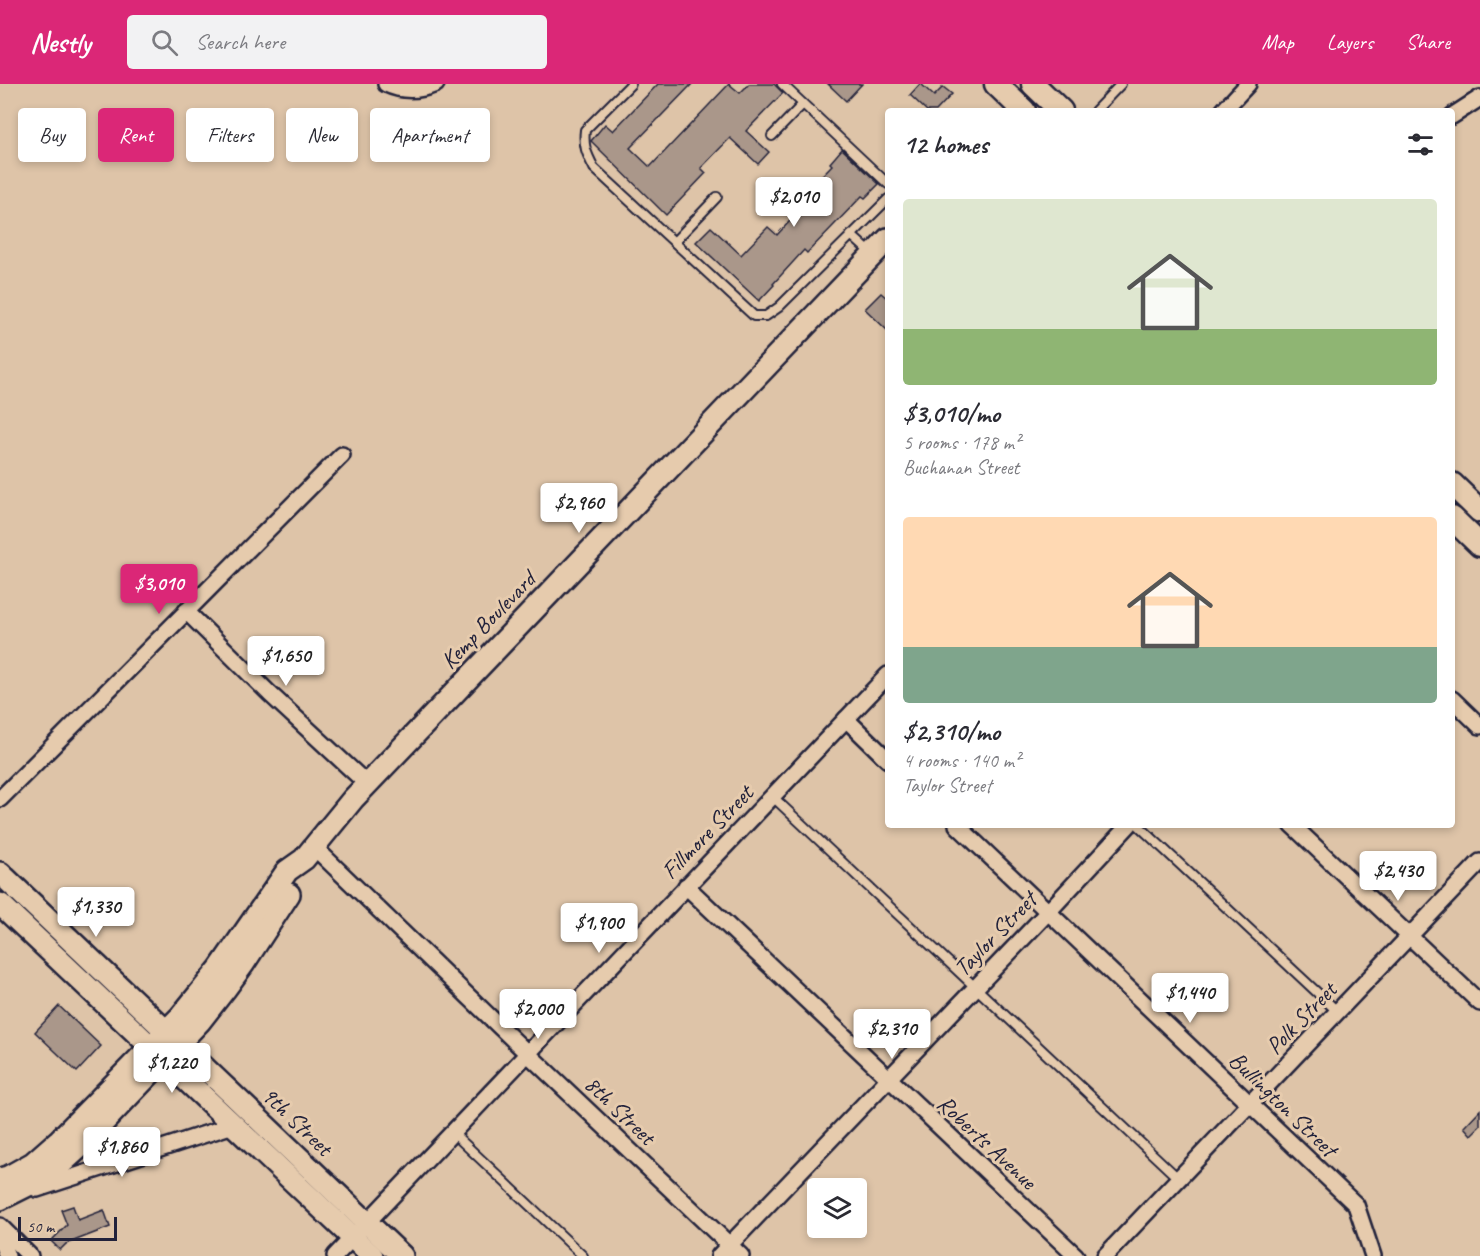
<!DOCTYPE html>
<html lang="en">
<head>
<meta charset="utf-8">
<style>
	:root { --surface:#fff; --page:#f2f2f3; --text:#2b2b33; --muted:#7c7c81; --accent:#db2777 }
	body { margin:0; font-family:Caveat,sans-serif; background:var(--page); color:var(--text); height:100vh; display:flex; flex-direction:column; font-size:22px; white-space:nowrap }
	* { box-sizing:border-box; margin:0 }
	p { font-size:20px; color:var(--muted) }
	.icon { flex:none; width:33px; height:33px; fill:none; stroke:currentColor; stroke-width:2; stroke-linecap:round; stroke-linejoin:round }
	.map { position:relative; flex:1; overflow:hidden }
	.sheet { position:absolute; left:885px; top:24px; width:570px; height:720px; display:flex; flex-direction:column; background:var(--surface); border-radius:6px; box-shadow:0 3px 9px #0003 }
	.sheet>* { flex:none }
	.banner { position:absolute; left:18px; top:24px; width:570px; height:54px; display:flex; gap:12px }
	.controls { position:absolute; left:807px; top:1094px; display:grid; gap:12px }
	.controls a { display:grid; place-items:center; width:60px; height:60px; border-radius:6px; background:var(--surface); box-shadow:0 3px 9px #0003; font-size:30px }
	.scale { position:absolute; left:18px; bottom:15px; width:99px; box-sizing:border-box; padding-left:6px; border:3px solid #22223b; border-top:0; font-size:16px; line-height:21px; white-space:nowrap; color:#22223b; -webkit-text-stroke:4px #e6cbad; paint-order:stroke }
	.price { position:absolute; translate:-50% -51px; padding:0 14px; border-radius:6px; background:#fff; color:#222; font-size:20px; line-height:39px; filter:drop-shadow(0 2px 3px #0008) }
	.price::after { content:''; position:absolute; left:50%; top:36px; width:18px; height:14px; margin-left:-9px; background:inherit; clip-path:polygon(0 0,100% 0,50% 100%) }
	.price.on { background:var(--accent); color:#fff }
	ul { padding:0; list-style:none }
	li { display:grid; align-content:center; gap:12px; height:318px; padding:0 18px }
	li span { display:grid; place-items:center; height:186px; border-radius:6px; color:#555 }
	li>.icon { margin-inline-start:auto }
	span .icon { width:108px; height:108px; fill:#fffc; stroke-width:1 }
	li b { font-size:26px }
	h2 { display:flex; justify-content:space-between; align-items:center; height:72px; padding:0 18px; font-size:26px }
	.chip { padding:0 21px; border-radius:6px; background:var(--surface); box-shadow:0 3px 9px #0003; font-size:21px; line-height:54px }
	.chip.on { background:var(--accent); color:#fff }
	header { display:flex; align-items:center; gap:36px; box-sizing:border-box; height:84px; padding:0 30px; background:var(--accent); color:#fff }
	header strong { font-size:28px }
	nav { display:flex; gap:33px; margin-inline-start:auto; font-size:21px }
	.search { width:420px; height:54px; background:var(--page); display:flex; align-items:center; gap:15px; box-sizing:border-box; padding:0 21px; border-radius:6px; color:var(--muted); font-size:22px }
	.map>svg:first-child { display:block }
</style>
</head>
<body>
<header>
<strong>Nestly</strong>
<div class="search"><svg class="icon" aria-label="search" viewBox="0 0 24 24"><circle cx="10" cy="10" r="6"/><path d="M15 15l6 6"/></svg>Search here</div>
<nav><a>Map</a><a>Layers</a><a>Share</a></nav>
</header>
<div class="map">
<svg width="1480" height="1172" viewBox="0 0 1480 1172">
	<rect width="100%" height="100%" fill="#dec4a8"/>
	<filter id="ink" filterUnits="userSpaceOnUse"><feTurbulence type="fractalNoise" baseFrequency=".0167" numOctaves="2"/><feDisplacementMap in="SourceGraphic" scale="12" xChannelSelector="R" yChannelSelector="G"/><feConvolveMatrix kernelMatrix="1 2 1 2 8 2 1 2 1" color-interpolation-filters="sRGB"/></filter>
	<g filter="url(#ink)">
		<g fill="#aa978a" stroke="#22223b" stroke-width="1.5">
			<path d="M658 0H692L630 64 650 83 729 0 740 9 749 0H774L783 9 746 47 769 68 758 80 730 54 701 84 706 89 666 131 591 57 605 40 613 47Z"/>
			<path d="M828 0H862L846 17Z"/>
			<path d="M920 0H921L934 12 943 3 952 10 936 27H927L910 11Z"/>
			<path d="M842 65 879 100 865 114 862 112 807 169 804 166 773 200 774 201 759 217 696 158 711 143 741 171 768 143 777 151 812 113 806 108 832 81 830 79Z"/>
			<path d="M881 209 888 215V247L865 225Z"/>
			<path d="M59 922 101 962 77 988 35 948Z"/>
			<path d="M1480 1026V1042L1471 1051 1464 1043Z"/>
			<path d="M73 1122 78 1136 104 1126 110 1143 66 1160 60 1166 51 1157 67 1141 61 1126Z"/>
		</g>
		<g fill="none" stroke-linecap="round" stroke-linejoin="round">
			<defs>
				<g id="lane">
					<path d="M631 0 585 46C583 63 587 70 594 84L754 232H766L779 223 888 115"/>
					<path d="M782 0 888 100"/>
					<path d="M1095 27 1121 0"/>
					<path d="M772 52 803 20"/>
					<path d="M851 151 872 170"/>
					<path d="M674 158 717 113"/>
					<path d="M772 712 1179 1095"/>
					<path d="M1138 741 1338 928"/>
					<path d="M453 1049 583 1172"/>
				</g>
				<g id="street">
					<path d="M386 0C403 8 419 7 436 0"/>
					<path d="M1223 27 1248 0"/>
					<path d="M1452 32 1480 14"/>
					<path d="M186 527 270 610 367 700"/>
					<path d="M1452 615 1480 642"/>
					<path d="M846 635 888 676"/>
					<path d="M0 715 342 371"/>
					<path d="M957 741 1356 1121 1373 1172"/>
					<path d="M1292 741 1480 919"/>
					<path d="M314 763 527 969 741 1172"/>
					<path d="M686 802 1076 1172"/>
					<path d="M37 1105 233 1041"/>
					<path d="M0 1142 30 1172"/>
					<path d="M0 1154 7 1172"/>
					<path d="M335 1172 888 591"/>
					<path d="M719 1172 1048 828 1129 741"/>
					<path d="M1105 1172 1480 778"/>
				</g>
				<g id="secondary">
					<path d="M0 789 402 1172"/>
					<path d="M0 820 372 1172"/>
					<path d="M0 1095 8 1093 33 1079 58 1057 181 932 220 884 287 787 304 775 353 715 888 155"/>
					<path d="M0 1115 50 1090 81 1062 164 975 200 937 225 905 244 879 289 810"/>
				</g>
				<g id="primary">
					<path d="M996 0 1024 27"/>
					<path d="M1033 0 1061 27"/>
					<path d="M1452 400 1480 427"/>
					<path d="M1452 434 1480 461"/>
				</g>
			</defs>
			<use href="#lane" stroke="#22223b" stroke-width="12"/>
			<use href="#street" stroke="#22223b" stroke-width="20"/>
			<use href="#secondary" stroke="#22223b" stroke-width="26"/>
			<use href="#primary" stroke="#22223b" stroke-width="27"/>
			<use href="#lane" stroke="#e6cbad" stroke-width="8"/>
			<use href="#street" stroke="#e6cbad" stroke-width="15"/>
			<use href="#secondary" stroke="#e6cbad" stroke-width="21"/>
			<use href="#primary" stroke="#e6cbad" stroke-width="22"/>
		</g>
	</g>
	<g text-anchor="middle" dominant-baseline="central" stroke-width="6" stroke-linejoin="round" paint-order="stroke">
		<g font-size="24" fill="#22223b" stroke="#e6cbad">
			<text transform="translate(488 536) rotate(-46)">Kemp Boulevard</text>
			<text transform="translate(707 748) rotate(-46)">Fillmore Street</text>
			<text transform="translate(995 850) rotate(-46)">Taylor Street</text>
			<text transform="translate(1301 934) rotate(-46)">Polk Street</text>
			<text transform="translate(1283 1020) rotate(44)">Bullington Street</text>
			<text transform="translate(620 1026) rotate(44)">8th Street</text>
			<text transform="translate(297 1037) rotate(44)">9th Street</text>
			<text transform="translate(987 1058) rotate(43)">Roberts Avenue</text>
		</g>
	</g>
</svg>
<div class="controls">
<a><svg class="icon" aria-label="layers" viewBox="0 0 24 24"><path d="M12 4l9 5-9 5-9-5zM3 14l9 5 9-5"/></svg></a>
</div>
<div class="scale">50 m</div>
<b class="price" style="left:794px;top:144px">$2,010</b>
<b class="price" style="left:579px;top:450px">$2,960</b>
<b class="price on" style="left:159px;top:531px">$3,010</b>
<b class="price" style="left:286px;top:603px">$1,650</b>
<b class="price" style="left:1398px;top:818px">$2,430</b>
<b class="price" style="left:96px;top:854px">$1,330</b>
<b class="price" style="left:599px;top:870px">$1,900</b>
<b class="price" style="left:1190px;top:940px">$1,440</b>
<b class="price" style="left:538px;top:956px">$2,000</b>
<b class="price" style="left:892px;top:976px">$2,310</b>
<b class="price" style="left:172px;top:1010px">$1,220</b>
<b class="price" style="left:122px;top:1094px">$1,860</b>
<div class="banner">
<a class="chip">Buy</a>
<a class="chip on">Rent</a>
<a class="chip">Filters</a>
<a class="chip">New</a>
<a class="chip">Apartment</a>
</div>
<section class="sheet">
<h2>12 homes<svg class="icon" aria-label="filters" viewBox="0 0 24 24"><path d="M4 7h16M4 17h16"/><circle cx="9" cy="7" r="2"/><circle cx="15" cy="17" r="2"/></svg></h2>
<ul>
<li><span style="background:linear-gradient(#dfe7d0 70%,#8fb573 0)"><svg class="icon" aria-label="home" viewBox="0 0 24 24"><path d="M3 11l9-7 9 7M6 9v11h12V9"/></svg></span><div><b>$3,010/mo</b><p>5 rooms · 178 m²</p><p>Buchanan Street</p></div></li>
<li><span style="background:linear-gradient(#ffd9b3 70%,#7fa58c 0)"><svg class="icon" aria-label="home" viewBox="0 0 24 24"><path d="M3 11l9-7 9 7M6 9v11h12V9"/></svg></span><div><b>$2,310/mo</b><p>4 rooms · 140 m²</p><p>Taylor Street</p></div></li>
</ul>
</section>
</div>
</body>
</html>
